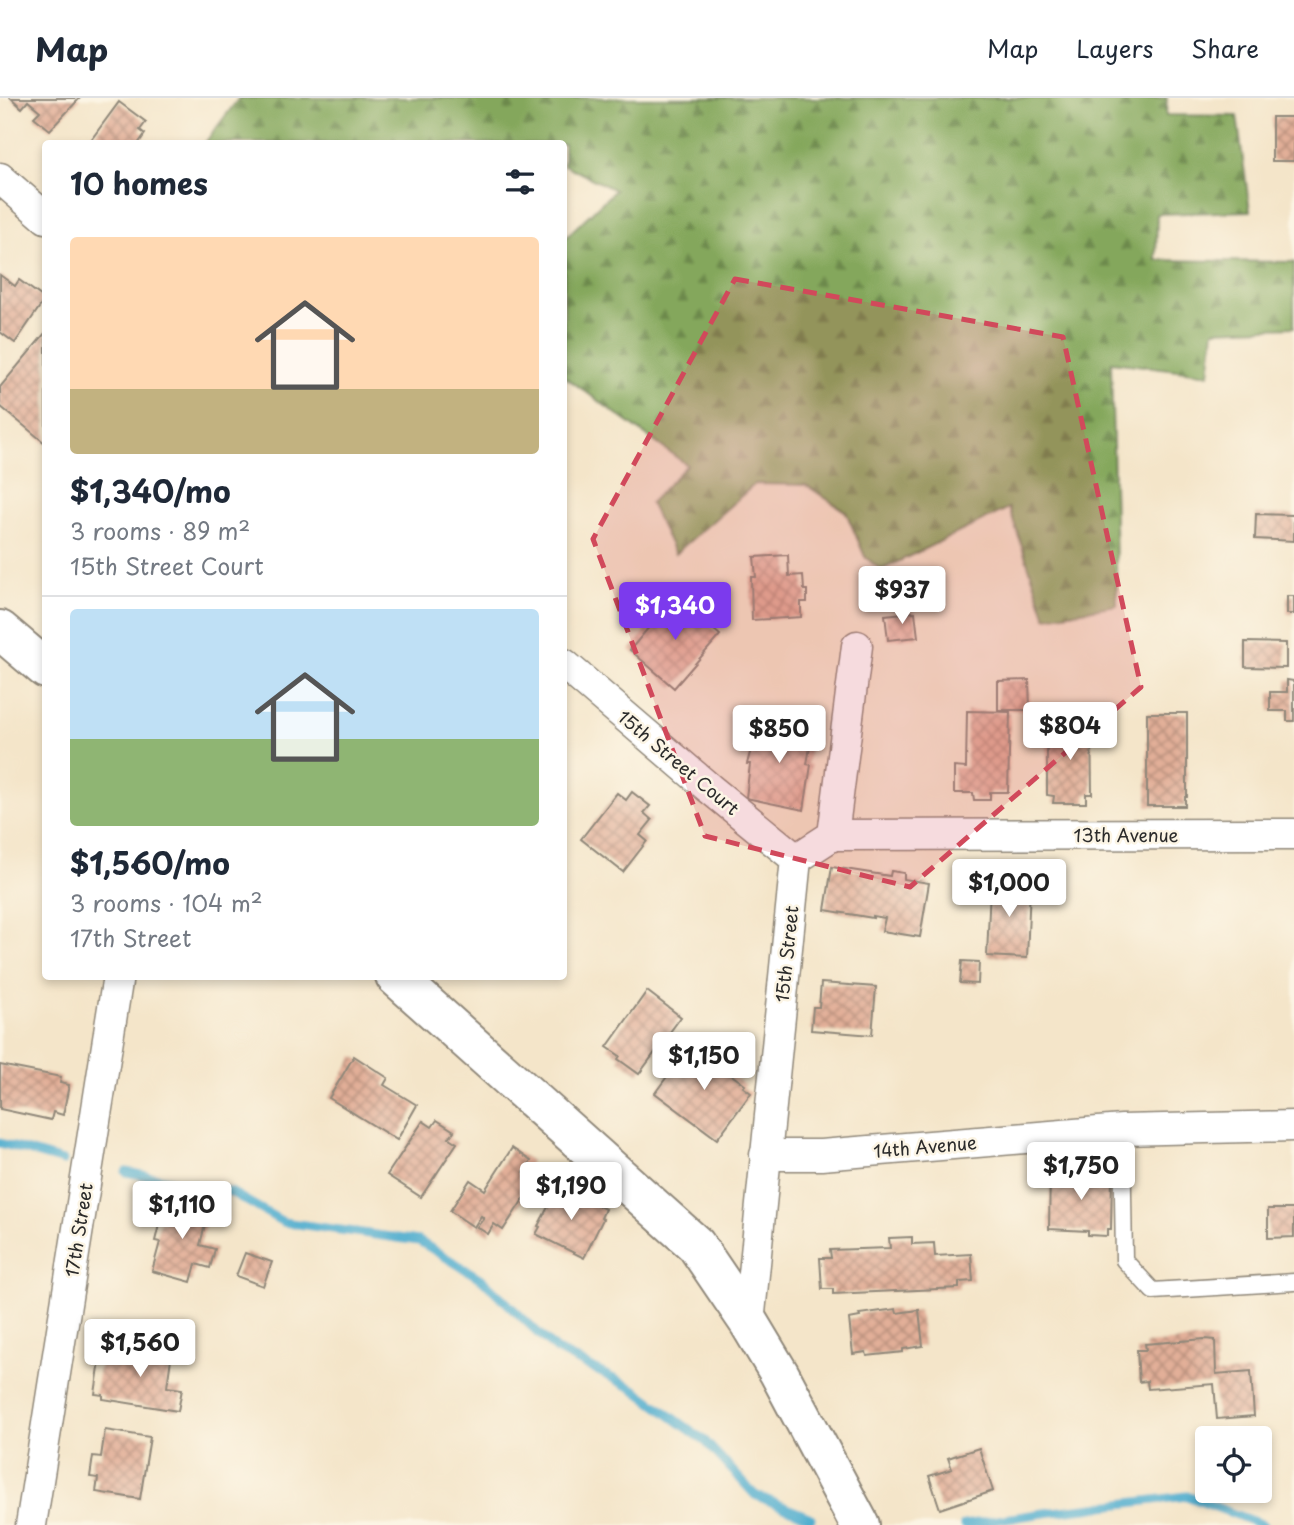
<!DOCTYPE html>
<html lang="en">
<head>
<meta charset="utf-8">
<style>
	:root { --surface:#fff; --page:#f2f2f3; --text:#1f2937; --muted:#747a83; --line:#e0e1e3; --accent:#7c3aed }
	body { margin:0; font-family:"Playpen Sans",sans-serif; background:var(--page); color:var(--text); height:100vh; display:flex; flex-direction:column; font-size:26px; white-space:nowrap }
	* { box-sizing:border-box; margin:0 }
	p { font-size:23px; color:var(--muted) }
	.icon { flex:none; width:38px; height:38px; fill:none; stroke:currentColor; stroke-width:2; stroke-linecap:round; stroke-linejoin:round }
	.map { position:relative; flex:1; overflow:hidden }
	.drawer { position:absolute; left:42px; top:42px; width:525px; height:840px; display:flex; flex-direction:column; background:var(--surface); border-radius:7px; box-shadow:0 4px 10px #0003 }
	.drawer>* { flex:none }
	.controls { position:absolute; left:1195px; top:1328px; display:grid; gap:14px }
	.controls a { display:grid; place-items:center; width:77px; height:77px; border-radius:7px; background:var(--surface); box-shadow:0 4px 10px #0003; font-size:35px }
	.price { position:absolute; translate:-50% -60px; padding:0 16px; border-radius:7px; background:#fff; color:#222; font-size:23px; line-height:46px; filter:drop-shadow(0 2px 4px #0008) }
	.price::after { content:''; position:absolute; left:50%; top:42px; width:21px; height:16px; margin-left:-10px; background:inherit; clip-path:polygon(0 0,100% 0,50% 100%) }
	.price.on { background:var(--accent); color:#fff }
	ul { padding:0; list-style:none }
	li { display:grid; align-content:center; gap:14px; height:371px; padding:0 28px }
	li+li { border-top:2px solid var(--line) }
	li span { display:grid; place-items:center; height:217px; border-radius:7px; color:#555 }
	li>.icon { margin-inline-start:auto }
	span .icon { width:126px; height:126px; fill:#fffc; stroke-width:1 }
	li b { font-size:30px }
	h2 { display:flex; justify-content:space-between; align-items:center; height:84px; padding:0 28px; font-size:30px }
	header { display:flex; align-items:center; gap:42px; box-sizing:border-box; height:98px; padding:0 35px; background:var(--surface); border-bottom:2px solid var(--line) }
	header strong { font-size:33px }
	nav { display:flex; gap:38px; margin-inline-start:auto; font-size:24px }
	.map>svg:first-child { display:block }
</style>
</head>
<body>
<header>
<strong>Map</strong>
<nav><a>Map</a><a>Layers</a><a>Share</a></nav>
</header>
<div class="map">
<svg width="1294" height="1427" viewBox="0 0 1294 1427">
	<defs>
		<pattern id="forest-firs" width="22" height="20" patternUnits="userSpaceOnUse" patternTransform="scale(1.75)"><rect width="22" height="20" fill="#84a75c"/><path d="M5 1l3.5 6h-7zM16 11l3.5 6h-7z" fill="#6c884c"/></pattern>
		<pattern id="building-cross-hatch" width="8" height="8" patternUnits="userSpaceOnUse" patternTransform="scale(1.75)"><rect width="8" height="8" fill="#e2af98"/><path d="M0 0l8 8M0 8l8-8" fill="none" stroke="#b78f7c"/></pattern>
	</defs>
	<rect width="100%" height="100%" fill="#fcf5e5"/>
	<filter id="ink" filterUnits="userSpaceOnUse"><feTurbulence type="fractalNoise" baseFrequency=".0143" numOctaves="2"/><feDisplacementMap in="SourceGraphic" scale="14" xChannelSelector="R" yChannelSelector="G"/><feConvolveMatrix kernelMatrix="1 2 1 2 8 2 1 2 1" color-interpolation-filters="sRGB"/></filter>
	<filter id="wash" filterUnits="userSpaceOnUse"><feTurbulence type="fractalNoise" baseFrequency=".00686" numOctaves="4" result="noise"/><feDisplacementMap in="SourceGraphic" scale="28" xChannelSelector="R" yChannelSelector="G"/><feGaussianBlur stdDeviation="1.57" result="paint"/><feColorMatrix in="noise" values="0 0 0 0 0 0 0 0 0 0 0 0 0 0 0 0 0 1.4 0 .05"/><feComposite in="paint" operator="in"/></filter>
	<g filter="url(#wash)">
		<rect width="100%" height="100%" fill="#f4e5c9"/>
		<path fill="url(#forest-firs)" stroke="#586944" stroke-width="2" d="M239 0H1167L1166 17 1237 18 1250 113 1157 116 1156 162 1294 164V229L1214 232 1209 276 1111 264 1117 507 1046 519 1009 410 881 472 865 459 846 414 806 387 755 386 675 456 650 405 687 367 564 278V141L615 92 564 67V46L205 45Z"/>
		<g fill="none" stroke-linecap="round" stroke-linejoin="round">
			<g stroke="#51aecf" stroke-width="9">
				<path d="M0 1045 63 1063"/>
				<path d="M126 1074 231 1094 283 1124 419 1143 483 1182 556 1252 634 1291 705 1343 755 1397 811 1420"/>
				<path d="M964 1427 1044 1415 1187 1398 1263 1427"/>
			</g>
		</g>
		<g id="blocks">
			<g fill="url(#building-cross-hatch)">
				<path d="M11 0H80L50 32 34 19 40 13 28 3 22 10Z"/>
				<path d="M119 4 146 24 140 32 145 36 138 46H88Z"/>
				<rect x="1272" y="19" width="22" height="44"/>
				<path d="M0 177 15 188 19 182 45 201 15 245 0 234Z"/>
				<path d="M46 234V346L0 308V289Z"/>
				<path d="M1256 416 1294 417V443L1255 441Z"/>
				<path d="M788 457 789 478 803 477 804 492H807V504H801V519L752 522 751 479H756L754 459Z"/>
				<path d="M675 498 720 537 674 590 630 552Z"/>
				<rect x="1287" y="498" width="7" height="18"/>
				<path d="M915 514 918 539 888 542 885 517Z"/>
				<path d="M1245 544 1286 545V570L1245 569Z"/>
				<path d="M1029 582 1030 612H998V583Z"/>
				<path d="M1287 582 1294 583V623H1287V613H1270V594H1287Z"/>
				<path d="M967 613 1010 614 1008 694H990V702H974L973 695H954V669L966 670Z"/>
				<path d="M761 614 777 626 795 628 794 635 812 638 807 666 811 667 804 712 746 700 750 666H747Z"/>
				<path d="M1147 615H1187V699H1185V708H1147Z"/>
				<path d="M1053 624H1091L1092 696H1086V705H1053L1054 698 1047 697V637H1053Z"/>
				<path d="M632 694 650 708 644 715 652 722 640 737 647 743 623 774 581 741 617 695 626 702Z"/>
				<path d="M832 769 890 778 891 773 904 775V781L929 785 920 839 882 833 885 820 873 818V820L825 812Z"/>
				<path d="M995 780 1023 781V789H1030L1027 860 987 858 990 789 995 788Z"/>
				<path d="M962 863 979 864 978 886 960 885Z"/>
				<path d="M821 885 876 889 872 937 811 932 813 909H819Z"/>
				<path d="M647 893 681 919 639 976 618 961 620 958 607 949Z"/>
				<path d="M688 950 694 954 697 951 745 987 743 989 751 995 717 1041 655 995Z"/>
				<path d="M354 958 388 980 384 987 417 1007 397 1042 329 1000Z"/>
				<path d="M0 967 61 979 60 985 69 987 63 1017 53 1014 51 1022 0 1011Z"/>
				<path d="M437 1022 454 1033 449 1040 457 1045 421 1099 387 1077 423 1023 432 1029Z"/>
				<path d="M512 1050 531 1063 524 1074 536 1082 528 1093 533 1096 529 1103 524 1100 503 1132 494 1126 488 1136 477 1129 484 1120 481 1118 474 1129 450 1113 470 1082 485 1092Z"/>
				<path d="M1079 1066 1097 1067V1079H1112L1111 1131H1107V1138L1088 1137V1133L1049 1131 1050 1075 1079 1076Z"/>
				<path d="M559 1088 605 1111 601 1120 603 1121 584 1160 536 1136 540 1129 538 1128Z"/>
				<path d="M171 1100 209 1110 200 1147 215 1151 210 1170 196 1166 191 1184 152 1173 160 1144 155 1143 160 1123 164 1124Z"/>
				<path d="M1268 1111H1294V1139L1268 1140Z"/>
				<path d="M912 1139V1146L934 1145 935 1158 971 1156 973 1183 959 1184V1190L833 1196V1191H822L820 1160H831L830 1152 890 1150 889 1140Z"/>
				<path d="M245 1155 272 1164 263 1188 236 1178Z"/>
				<path d="M896 1211 897 1215 919 1212 923 1248 903 1251V1254L867 1258 866 1254 853 1256 849 1221 860 1219 859 1216Z"/>
				<path d="M1205 1241 1215 1242 1216 1276 1251 1273 1254 1318 1217 1321 1214 1286 1148 1291 1147 1283 1139 1284 1137 1252H1146L1145 1246Z"/>
				<path d="M144 1242 173 1246 167 1289 182 1291 178 1313 103 1301V1297L95 1296 100 1262 109 1264 110 1259 141 1264Z"/>
				<path d="M105 1332 150 1339 140 1401 96 1394 98 1380 90 1379 93 1358 101 1359Z"/>
				<path d="M979 1350 993 1393 940 1411 929 1378 952 1371 948 1360Z"/>
			</g>
		</g>
	</g>
	<g filter="url(#ink)">
		<use href="#blocks" fill-opacity="0" stroke="#90887a" stroke-width="2"/>
		<g fill="none" stroke-linecap="round" stroke-linejoin="round">
			<defs>
				<path id="service" d="M1122 1032 1124 1162 1153 1193 1294 1184"/>
				<g id="minor">
					<path d="M0 80 46 120"/>
					<path d="M564 566 709 690 796 761"/>
					<path d="M833 737 1294 736"/>
					<path d="M765 1057H821L1122 1032 1294 1028"/>
					<path d="M749 1225 796 761 833 737 857 548"/>
					<path d="M31 1427 118 878"/>
				</g>
				<g id="secondary">
					<path d="M0 532 46 571"/>
					<path d="M395 878 696 1147 749 1225 779 1275 860 1427"/>
				</g>
			</defs>
			<use href="#service" stroke="#90887a" stroke-width="19"/>
			<use href="#minor" stroke="#90887a" stroke-width="33"/>
			<use href="#secondary" stroke="#90887a" stroke-width="42"/>
			<use href="#service" stroke="#fff" stroke-width="16"/>
			<use href="#minor" stroke="#fff" stroke-width="30"/>
			<use href="#secondary" stroke="#fff" stroke-width="38"/>
		</g>
	</g>
	<path fill="#d1495b" fill-opacity="0.2" stroke="#d1495b" stroke-width="5" stroke-dasharray="14 9" stroke-linejoin="round" d="M735 181 1063 239 1141 589 910 789 705 738 593 441Z"/>
	<g text-anchor="middle" dominant-baseline="central" stroke-width="5" stroke-linejoin="round" paint-order="stroke">
		<g font-size="18" fill="#2b2b2b" stroke="#fcf5e5">
			<text transform="translate(679 664) rotate(40)">15th Street Court</text>
			<text x="1126" y="736">13th Avenue</text>
			<text transform="translate(786 856) rotate(-84)">15th Street</text>
			<text transform="translate(925 1048) rotate(-5)">14th Avenue</text>
			<text transform="translate(78 1132) rotate(-81)">17th Street</text>
		</g>
	</g>
</svg>
<div class="controls">
<a><svg class="icon" aria-label="locate" viewBox="0 0 24 24"><circle cx="12" cy="12" r="6"/><path d="M12 2v4M12 18v4M2 12h4M18 12h4"/></svg></a>
</div>
<b class="price" style="left:902px;top:528px">$937</b>
<b class="price on" style="left:675px;top:544px">$1,340</b>
<b class="price" style="left:1070px;top:664px">$804</b>
<b class="price" style="left:779px;top:667px">$850</b>
<b class="price" style="left:1009px;top:821px">$1,000</b>
<b class="price" style="left:704px;top:994px">$1,150</b>
<b class="price" style="left:1081px;top:1104px">$1,750</b>
<b class="price" style="left:571px;top:1124px">$1,190</b>
<b class="price" style="left:182px;top:1143px">$1,110</b>
<b class="price" style="left:140px;top:1281px">$1,560</b>
<section class="drawer">
<h2>10 homes<svg class="icon" aria-label="filters" viewBox="0 0 24 24"><path d="M4 7h16M4 17h16"/><circle cx="9" cy="7" r="2"/><circle cx="15" cy="17" r="2"/></svg></h2>
<ul>
<li><span style="background:linear-gradient(#ffd9b3 70%,#c2b280 0)"><svg class="icon" aria-label="home" viewBox="0 0 24 24"><path d="M3 11l9-7 9 7M6 9v11h12V9"/></svg></span><div><b>$1,340/mo</b><p>3 rooms · 89 m²</p><p>15th Street Court</p></div></li>
<li><span style="background:linear-gradient(#bfe0f5 60%,#8fb573 0)"><svg class="icon" aria-label="home" viewBox="0 0 24 24"><path d="M3 11l9-7 9 7M6 9v11h12V9"/></svg></span><div><b>$1,560/mo</b><p>3 rooms · 104 m²</p><p>17th Street</p></div></li>
</ul>
</section>
</div>
</body>
</html>
